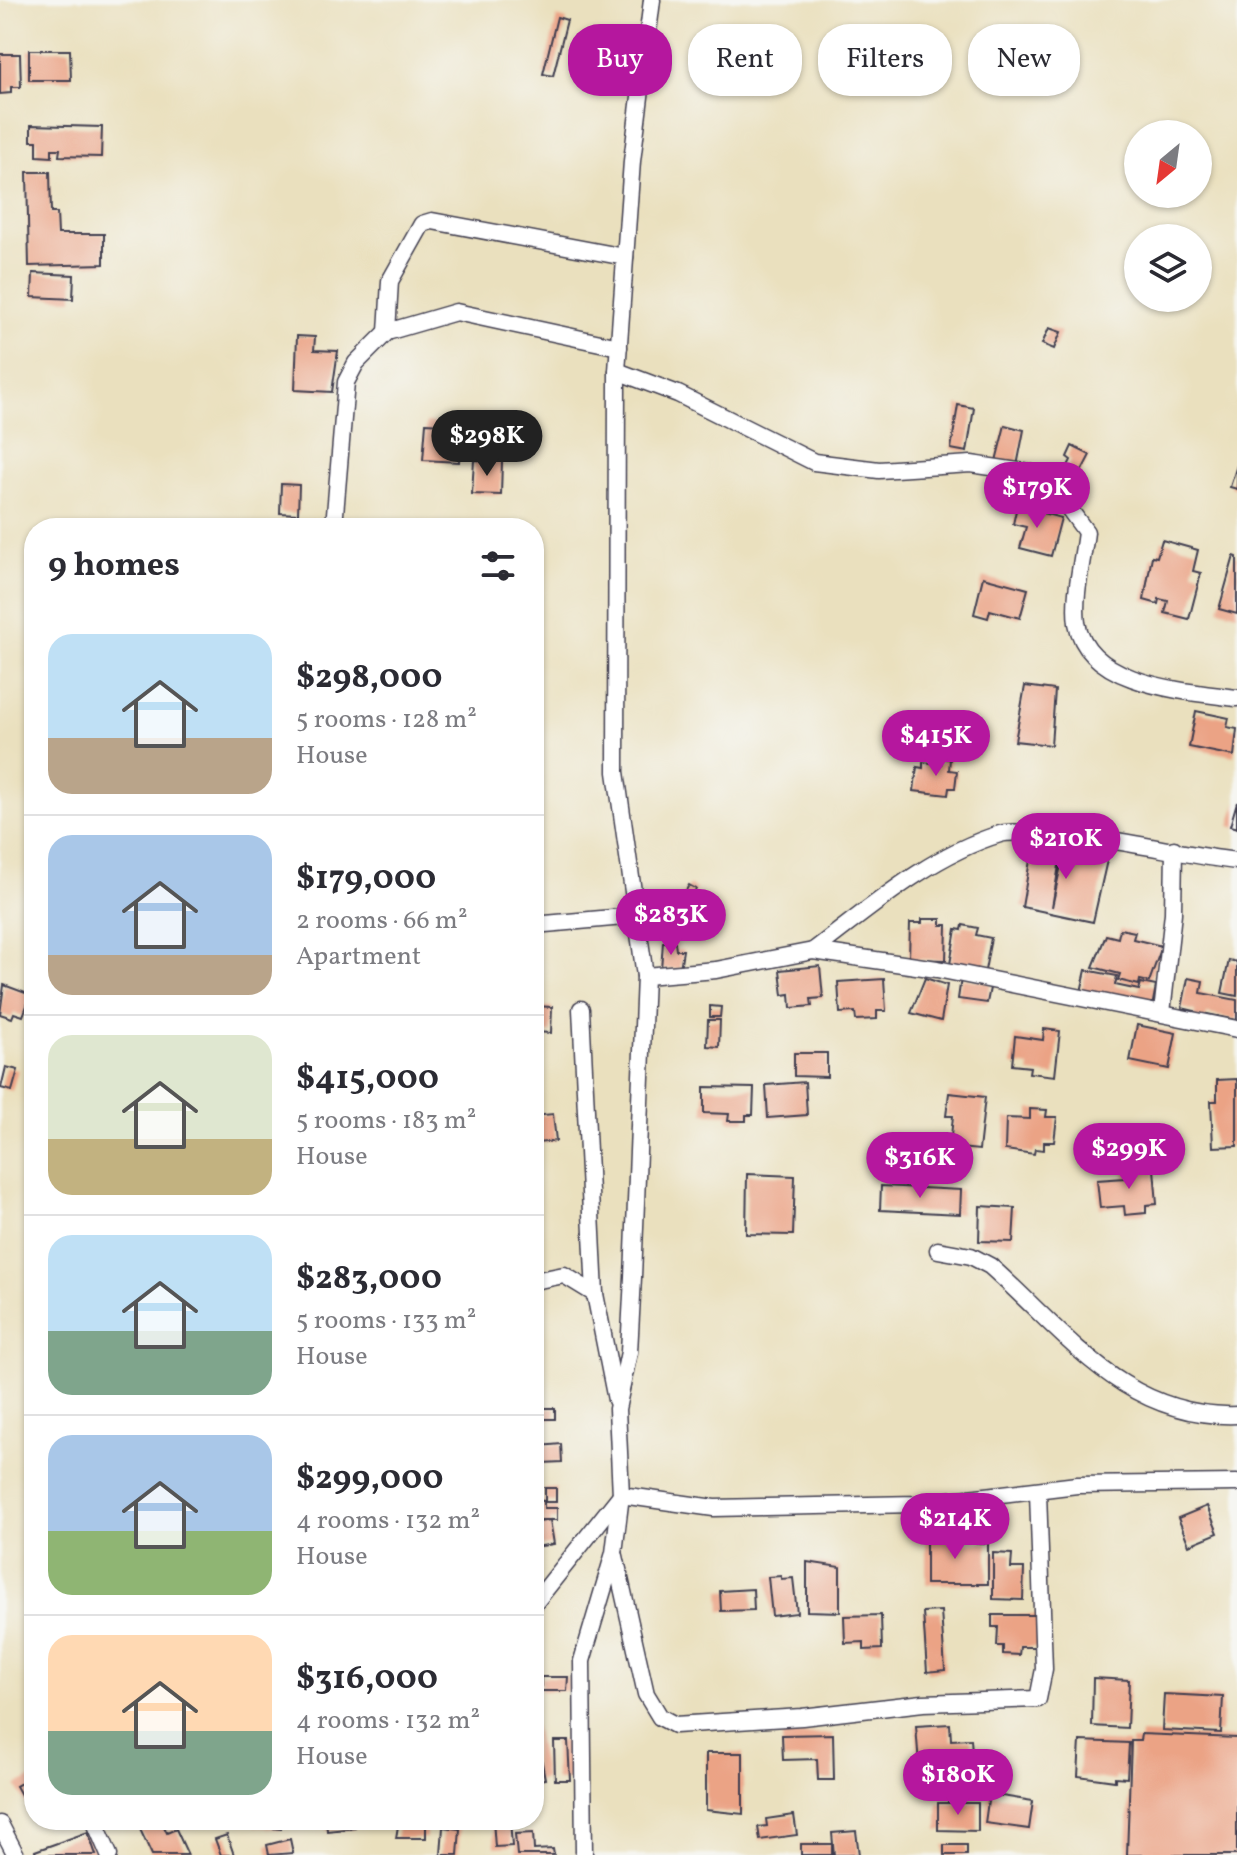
<!DOCTYPE html>
<html lang="en">
<head>
<meta charset="utf-8">
<style>
	:root { --surface:#fff; --page:#f2f2f3; --text:#2b2b33; --muted:#7c7c81; --line:#e1e1e2; --accent:#b5179e }
	body { margin:0; font-family:Vollkorn,serif; background:var(--page); color:var(--text); height:100vh; display:flex; flex-direction:column; font-size:30px; white-space:nowrap }
	* { box-sizing:border-box; margin:0 }
	p { font-size:26px; color:var(--muted) }
	.icon { flex:none; width:44px; height:44px; fill:none; stroke:currentColor; stroke-width:2; stroke-linecap:round; stroke-linejoin:round }
	.map { position:relative; flex:1; overflow:hidden }
	.drawer { position:absolute; left:24px; top:518px; width:520px; height:1312px; display:flex; flex-direction:column; background:var(--surface); border-radius:32px; box-shadow:0 2px 6px #0004 }
	.drawer>* { flex:none }
	.banner { position:absolute; left:568px; top:24px; width:548px; height:72px; display:flex; gap:16px }
	.needle { width:52px; rotate:209deg }
	.controls { position:absolute; left:1124px; top:120px; display:grid; gap:16px }
	.controls a { display:grid; place-items:center; width:88px; height:88px; border-radius:50%; background:var(--surface); box-shadow:0 2px 6px #0004; font-size:40px }
	.price { position:absolute; translate:-50% -68px; padding:0 18px; border-radius:28px; background:var(--accent); color:#fff; font-size:26px; line-height:52px; filter:drop-shadow(0 2px 4px #0008) }
	.price::after { content:''; position:absolute; left:50%; top:48px; width:24px; height:18px; margin-left:-12px; background:inherit; clip-path:polygon(0 0,100% 0,50% 100%) }
	.price.active { background:#222; color:#fff }
	ul { padding:0; list-style:none }
	li { display:flex; align-items:center; gap:24px; height:200px; padding:0 24px }
	li+li { border-top:2px solid var(--line) }
	li span { display:grid; place-items:center; flex:none; width:224px; height:160px; border-radius:24px; color:#555 }
	li>.icon { margin-inline-start:auto }
	span .icon { width:96px; height:96px; fill:#fffc; stroke-width:1 }
	li b { font-size:34px }
	h2 { display:flex; justify-content:space-between; align-items:center; height:96px; padding:0 24px; font-size:34px }
	.tag { padding:0 28px; border-radius:32px; background:var(--surface); box-shadow:0 2px 6px #0004; font-size:28px; line-height:72px }
	.tag.active { background:var(--accent); color:#fff }
	.map>svg:first-child { display:block }
</style>
</head>
<body>
<div class="map">
<svg width="1237" height="1855" viewBox="0 0 1237 1855">
	<rect width="100%" height="100%" fill="#f6f6f2"/>
	<filter id="ink" filterUnits="userSpaceOnUse"><feTurbulence type="fractalNoise" baseFrequency=".0125" numOctaves="2"/><feDisplacementMap in="SourceGraphic" scale="16" xChannelSelector="R" yChannelSelector="G"/><feConvolveMatrix kernelMatrix="1 2 1 2 8 2 1 2 1" color-interpolation-filters="sRGB"/></filter>
	<filter id="wash" filterUnits="userSpaceOnUse"><feTurbulence type="fractalNoise" baseFrequency=".006" numOctaves="4" result="noise"/><feDisplacementMap in="SourceGraphic" scale="32" xChannelSelector="R" yChannelSelector="G"/><feGaussianBlur stdDeviation="1.8" result="paint"/><feColorMatrix in="noise" values="0 0 0 0 0 0 0 0 0 0 0 0 0 0 0 0 0 1.4 0 .05"/><feComposite in="paint" operator="in"/></filter>
	<g filter="url(#wash)">
		<rect width="100%" height="100%" fill="#eae0be"/>
		<g id="blocks">
			<g fill="#eba385">
				<path d="M557 17 567 20 553 76 543 74Z"/>
				<path d="M29 50H70L71 80H29Z"/>
				<path d="M0 54H20L21 87H11V93L0 94Z"/>
				<path d="M31 125 102 127 101 157 59 156 60 149H52V157L37 156V141H31Z"/>
				<path d="M27 172H50L51 213H57L58 234H104V264L29 266Z"/>
				<path d="M33 273 74 275 73 299 32 297Z"/>
				<path d="M1049 328 1061 332 1054 349 1042 344Z"/>
				<path d="M297 336 315 337 314 350 338 351 332 392 295 390Z"/>
				<path d="M958 405 974 408 967 452 951 449Z"/>
				<path d="M426 423 461 425 459 462 423 460Z"/>
				<path d="M1005 425 1024 430 1017 466 996 461Z"/>
				<path d="M1072 446 1090 455 1077 480 1064 474 1071 460 1067 457Z"/>
				<path d="M474 460 502 461 501 495 472 494Z"/>
				<path d="M1237 465V489L1230 487Z"/>
				<path d="M281 484 299 485 298 514 280 513Z"/>
				<path d="M1017 506 1061 518 1051 556 1020 548 1026 527 1013 524Z"/>
				<path d="M1162 540 1198 550 1193 571 1201 573 1189 619 1165 613 1168 601 1159 599 1158 604 1144 600 1152 556 1157 557Z"/>
				<path d="M1234 556 1237 557V614L1219 609Z"/>
				<path d="M983 577 1028 589 1020 618 990 610 988 618 974 614Z"/>
				<path d="M1025 686 1055 690 1051 745 1015 741Z"/>
				<path d="M1196 711 1229 718 1227 727 1237 729 1234 756 1189 747Z"/>
				<path d="M942 758 950 759 949 770 957 771 955 788H949L948 795 914 791 917 767 923 768V762L941 764Z"/>
				<path d="M1237 802V828L1230 826Z"/>
				<path d="M1087 842 1110 847 1093 922 1022 907 1033 843 1062 848 1052 907 1063 856 1068 857 1070 849 1085 853Z"/>
				<path d="M689 885 696 889 693 895 703 901 690 922 673 913Z"/>
				<path d="M702 905 710 909 706 918 697 913Z"/>
				<path d="M922 919H941V925H947L946 960 909 959 910 923H922Z"/>
				<path d="M963 925 978 928 976 935 991 938 984 976 949 970 956 929 962 930Z"/>
				<path d="M1120 929 1135 932 1133 939 1162 946 1149 982 1140 980 1139 985 1118 980 1120 974 1093 967 1106 935 1118 938Z"/>
				<path d="M663 942H675L676 950H683L680 969H661Z"/>
				<path d="M1229 960 1237 962V996L1222 993Z"/>
				<path d="M820 966 823 998 811 999 812 1006 791 1008 790 994 783 995 780 970Z"/>
				<path d="M1086 970 1117 976 1115 985 1139 990 1141 983 1156 986 1152 1007 1081 992Z"/>
				<path d="M925 978 947 985 941 1021 911 1013Z"/>
				<path d="M961 978 991 983 987 1003 958 999Z"/>
				<path d="M1188 978 1203 981 1201 993 1237 1000V1020L1207 1014 1206 1020 1194 1018 1195 1011 1182 1008Z"/>
				<path d="M884 979 886 1011H877V1019L856 1020 855 1012 840 1013 838 982Z"/>
				<path d="M4 985 31 995 23 1016 14 1013 12 1018 0 1014Z"/>
				<path d="M534 1006 552 1007 551 1033 534 1032Z"/>
				<path d="M710 1006 721 1007 720 1017H710Z"/>
				<path d="M708 1020H720L719 1047 707 1046Z"/>
				<path d="M1137 1025 1176 1033 1169 1069 1130 1061Z"/>
				<path d="M1044 1029 1060 1031 1055 1076 1029 1073 1030 1067 1012 1065 1015 1036 1043 1040Z"/>
				<path d="M794 1053H827V1077L794 1076Z"/>
				<path d="M6 1067 18 1070 12 1091 1 1088Z"/>
				<path d="M1237 1079V1146L1213 1147 1211 1101H1217V1080Z"/>
				<path d="M805 1082 807 1115 768 1118 766 1085Z"/>
				<path d="M704 1087 754 1088 753 1115H746V1121H728L729 1114 704 1113Z"/>
				<path d="M949 1093 985 1097 979 1150 950 1147 953 1116H946Z"/>
				<path d="M1030 1109 1047 1110 1046 1117H1057L1054 1142H1044V1150L1035 1149 1034 1154 1005 1150 1006 1118 1030 1119Z"/>
				<path d="M553 1114 556 1141 537 1143 534 1116Z"/>
				<path d="M1143 1165V1170L1154 1169 1157 1204 1146 1205V1213L1125 1215 1124 1206 1100 1208 1097 1180 1125 1178 1124 1167Z"/>
				<path d="M931 1166 951 1167V1182H937V1176H931Z"/>
				<path d="M747 1174 795 1176 793 1235 746 1234Z"/>
				<path d="M881 1186 961 1190 960 1214 880 1210Z"/>
				<path d="M980 1206 1015 1208 1013 1242 979 1241Z"/>
				<rect x="536" y="1408" width="19" height="11"/>
				<path d="M539 1428 541 1441 534 1442V1429Z"/>
				<path d="M561 1444 562 1462 542 1463 540 1446Z"/>
				<path d="M534 1447H539L540 1459H534Z"/>
				<rect x="545" y="1488" width="11" height="14"/>
				<path d="M534 1500 544 1501V1508H557V1520H534Z"/>
				<path d="M1207 1506 1218 1533 1189 1545 1178 1518Z"/>
				<path d="M550 1520 554 1544 535 1547 534 1523Z"/>
				<path d="M936 1531H956V1543H988V1584H926V1537L936 1536Z"/>
				<path d="M993 1553 1012 1554 1011 1568H1024L1023 1600 993 1599Z"/>
				<path d="M807 1562 840 1567V1612L807 1611Z"/>
				<path d="M781 1576V1579L793 1578 797 1613 772 1616 768 1577Z"/>
				<path d="M753 1589 754 1610 721 1611 720 1591Z"/>
				<path d="M941 1611 945 1670 927 1672 923 1612Z"/>
				<path d="M881 1615 882 1649 864 1650V1642L845 1643 844 1616Z"/>
				<path d="M992 1615H1041L1040 1647H1020L1019 1655 1003 1654V1646H997L998 1627H992Z"/>
				<path d="M541 1677H568L567 1691H541Z"/>
				<path d="M1093 1678 1129 1680 1127 1728 1092 1726Z"/>
				<path d="M1164 1694 1223 1697 1221 1733 1162 1730Z"/>
				<path d="M534 1720 545 1779 534 1781Z"/>
				<path d="M950 1724 951 1740 971 1739 975 1791 954 1793V1788L921 1790 916 1726Z"/>
				<path d="M833 1734 834 1780H818L817 1759 783 1760 782 1735Z"/>
				<path d="M1141 1734 1237 1738V1855H1127L1131 1741H1140Z"/>
				<path d="M554 1741H568L570 1780H555Z"/>
				<path d="M1080 1741 1129 1743 1127 1778 1115 1777V1781L1078 1776Z"/>
				<path d="M706 1753H743V1814L706 1810Z"/>
				<path d="M34 1776V1818L16 1786Z"/>
				<path d="M989 1794 1033 1801 1029 1829 985 1823Z"/>
				<path d="M938 1803H978V1831L938 1830Z"/>
				<path d="M794 1815 797 1835 760 1840 758 1827 767 1826 766 1819Z"/>
				<path d="M148 1820H161L167 1833 176 1829 188 1855H152L138 1825Z"/>
				<path d="M255 1820H281V1829L255 1826Z"/>
				<path d="M326 1820H354L355 1828 327 1831Z"/>
				<path d="M399 1820H426V1838H396Z"/>
				<path d="M493 1820H510L512 1846 495 1847Z"/>
				<path d="M443 1827 460 1829 458 1855H441Z"/>
				<path d="M856 1831 859 1855H834L832 1833Z"/>
				<path d="M88 1832 96 1855H36L35 1851Z"/>
				<path d="M533 1833 534 1850 553 1849 554 1855H517L515 1834Z"/>
				<path d="M227 1835 234 1855H221L215 1839Z"/>
				<path d="M290 1839 293 1853 269 1855 267 1845Z"/>
				<rect x="801" y="1844" width="31" height="11"/>
				<rect x="944" y="1845" width="23" height="10"/>
			</g>
		</g>
	</g>
	<g filter="url(#ink)">
		<use href="#blocks" fill-opacity="0" stroke="#403e4f" stroke-width="2"/>
		<g fill="none" stroke-linecap="round" stroke-linejoin="round">
			<defs>
				<g id="minor">
					<path d="M387 332 390 281 422 224 432 221 625 257"/>
					<path d="M617 371 678 394 814 462 879 470 971 464 1031 473 1054 488 1086 532C1083 560 1073 596 1077 623 1088 686 1185 691 1237 698"/>
					<path d="M334 526 346 382 356 363 387 332 456 312 619 347"/>
					<path d="M534 925 635 916"/>
					<path d="M813 951C870 908 930 855 1000 834 1011 831 1025 833 1036 834 1104 834 1170 853 1237 861"/>
					<path d="M645 976 716 970 813 951 937 969 1237 1029"/>
					<path d="M581 1009 595 1294 616 1400"/>
					<path d="M1162 1013 1173 913 1174 849"/>
					<path d="M938 1250 971 1256 990 1266C1066 1333 1125 1419 1237 1415"/>
					<path d="M534 1281 564 1275 595 1294"/>
					<path d="M621 1495 714 1508 918 1504 1077 1485 1237 1483"/>
					<path d="M615 1556 646 1694 660 1717 675 1725 802 1717 923 1703 1038 1699 1044 1669 1038 1492"/>
					<path d="M534 1604 620 1496"/>
					<path d="M94 1820 109 1855"/>
					<path d="M0 1824 16 1855"/>
					<path d="M584 1855 582 1661 614 1553 621 1495 617 1409 629 1352 633 1277 645 976 616 772 617 371 632 161 652 0"/>
				</g>
			</defs>
			<use href="#minor" stroke="#403e4f" stroke-width="19"/>
			<use href="#minor" stroke="#fff" stroke-width="16"/>
		</g>
	</g>
</svg>
<div class="controls">
<a><svg class="needle" viewBox="-14 -14 28 28"><path d="M0-13l5 13h-10z" fill="#e53935"/><path d="M0 13l5-13h-10z" fill="#7c7c81"/></svg></a>
<a><svg class="icon" aria-label="layers" viewBox="0 0 24 24"><path d="M12 4l9 5-9 5-9-5zM3 14l9 5 9-5"/></svg></a>
</div>
<b class="price active" style="left:487px;top:478px">$298K</b>
<b class="price" style="left:1037px;top:530px">$179K</b>
<b class="price" style="left:936px;top:778px">$415K</b>
<b class="price" style="left:1066px;top:881px">$210K</b>
<b class="price" style="left:671px;top:957px">$283K</b>
<b class="price" style="left:1129px;top:1191px">$299K</b>
<b class="price" style="left:920px;top:1200px">$316K</b>
<b class="price" style="left:955px;top:1561px">$214K</b>
<b class="price" style="left:958px;top:1817px">$180K</b>
<div class="banner">
<a class="tag active">Buy</a>
<a class="tag">Rent</a>
<a class="tag">Filters</a>
<a class="tag">New</a>
</div>
<section class="drawer">
<h2>9 homes<svg class="icon" aria-label="filters" viewBox="0 0 24 24"><path d="M4 7h16M4 17h16"/><circle cx="9" cy="7" r="2"/><circle cx="15" cy="17" r="2"/></svg></h2>
<ul>
<li><span style="background:linear-gradient(#bfe0f5 65%,#b9a48a 0)"><svg class="icon" aria-label="home" viewBox="0 0 24 24"><path d="M3 11l9-7 9 7M6 9v11h12V9"/></svg></span><div><b>$298,000</b><p>5 rooms · 128 m²</p><p>House</p></div></li>
<li><span style="background:linear-gradient(#a9c7e8 75%,#b9a48a 0)"><svg class="icon" aria-label="home" viewBox="0 0 24 24"><path d="M3 11l9-7 9 7M6 9v11h12V9"/></svg></span><div><b>$179,000</b><p>2 rooms · 66 m²</p><p>Apartment</p></div></li>
<li><span style="background:linear-gradient(#dfe7d0 65%,#c2b280 0)"><svg class="icon" aria-label="home" viewBox="0 0 24 24"><path d="M3 11l9-7 9 7M6 9v11h12V9"/></svg></span><div><b>$415,000</b><p>5 rooms · 183 m²</p><p>House</p></div></li>
<li><span style="background:linear-gradient(#bfe0f5 60%,#7fa58c 0)"><svg class="icon" aria-label="home" viewBox="0 0 24 24"><path d="M3 11l9-7 9 7M6 9v11h12V9"/></svg></span><div><b>$283,000</b><p>5 rooms · 133 m²</p><p>House</p></div></li>
<li><span style="background:linear-gradient(#a9c7e8 60%,#8fb573 0)"><svg class="icon" aria-label="home" viewBox="0 0 24 24"><path d="M3 11l9-7 9 7M6 9v11h12V9"/></svg></span><div><b>$299,000</b><p>4 rooms · 132 m²</p><p>House</p></div></li>
<li><span style="background:linear-gradient(#ffd9b3 60%,#7fa58c 0)"><svg class="icon" aria-label="home" viewBox="0 0 24 24"><path d="M3 11l9-7 9 7M6 9v11h12V9"/></svg></span><div><b>$316,000</b><p>4 rooms · 132 m²</p><p>House</p></div></li>
</ul>
</section>
</div>
</body>
</html>
